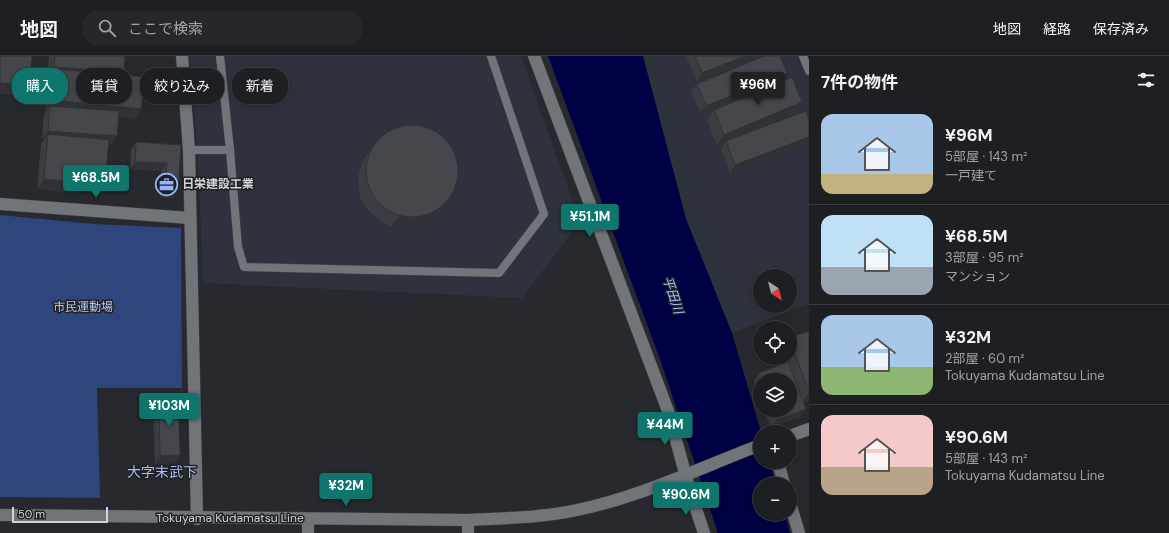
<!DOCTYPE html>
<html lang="ja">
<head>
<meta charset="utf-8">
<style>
	:root { --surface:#1d1f22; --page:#25272a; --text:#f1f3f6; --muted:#a0a2a5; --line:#3b3d40; --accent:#0f766e }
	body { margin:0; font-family:"DM Sans","Noto Sans JP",sans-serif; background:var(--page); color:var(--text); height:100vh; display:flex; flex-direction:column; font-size:15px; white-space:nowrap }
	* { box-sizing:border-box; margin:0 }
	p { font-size:13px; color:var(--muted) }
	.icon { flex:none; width:22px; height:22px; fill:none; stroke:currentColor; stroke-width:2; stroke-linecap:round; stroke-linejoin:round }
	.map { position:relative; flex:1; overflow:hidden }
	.panel { display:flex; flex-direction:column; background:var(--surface); width:360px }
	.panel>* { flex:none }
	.top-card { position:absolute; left:12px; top:12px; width:380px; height:36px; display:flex; gap:8px }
	.needle { width:26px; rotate:144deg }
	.buttons { position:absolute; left:753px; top:213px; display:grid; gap:8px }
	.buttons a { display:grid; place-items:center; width:44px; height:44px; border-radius:50%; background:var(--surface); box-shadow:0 2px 10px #0003,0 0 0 1px var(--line); font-size:20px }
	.scale { position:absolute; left:12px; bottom:10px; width:96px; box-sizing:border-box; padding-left:4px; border:2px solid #d2d4d7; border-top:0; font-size:11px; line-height:14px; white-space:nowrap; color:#d2d4d7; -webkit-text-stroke:3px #1e2024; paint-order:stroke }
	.price { position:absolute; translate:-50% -34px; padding:0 9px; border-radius:4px; background:var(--accent); color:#fff; font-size:13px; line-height:26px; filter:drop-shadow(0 1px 2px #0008) }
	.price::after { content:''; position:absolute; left:50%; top:24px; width:12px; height:9px; margin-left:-6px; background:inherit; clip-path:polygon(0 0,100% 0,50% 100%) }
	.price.selected { background:#222; color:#fff }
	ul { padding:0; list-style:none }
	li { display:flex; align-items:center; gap:12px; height:100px; padding:0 12px }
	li+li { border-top:1px solid var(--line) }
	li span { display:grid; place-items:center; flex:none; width:112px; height:80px; border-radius:12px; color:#555 }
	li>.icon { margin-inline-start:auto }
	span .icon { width:48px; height:48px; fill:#fffc; stroke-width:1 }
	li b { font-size:17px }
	h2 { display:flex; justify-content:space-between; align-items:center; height:48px; padding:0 12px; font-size:17px }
	.pill { padding:0 14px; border-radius:16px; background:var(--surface); box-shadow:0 2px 10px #0003,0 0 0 1px var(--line); font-size:14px; line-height:36px }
	.pill.selected { background:var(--accent); color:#fff }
	header { display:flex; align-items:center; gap:24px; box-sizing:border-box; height:56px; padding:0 20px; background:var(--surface); border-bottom:1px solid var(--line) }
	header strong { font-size:19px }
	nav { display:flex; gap:22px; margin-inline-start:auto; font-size:14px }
	.search { width:280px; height:36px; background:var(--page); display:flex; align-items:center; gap:10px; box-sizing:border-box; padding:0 14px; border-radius:16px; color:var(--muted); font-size:15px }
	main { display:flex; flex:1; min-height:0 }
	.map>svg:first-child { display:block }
</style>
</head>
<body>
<header>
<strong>地図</strong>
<div class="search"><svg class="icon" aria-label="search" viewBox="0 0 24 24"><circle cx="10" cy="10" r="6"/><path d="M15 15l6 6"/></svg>ここで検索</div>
<nav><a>地図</a><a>経路</a><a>保存済み</a></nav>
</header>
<main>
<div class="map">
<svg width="809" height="477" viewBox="0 0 809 477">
	<rect width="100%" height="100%" fill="#27292e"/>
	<g fill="#2d323c" fill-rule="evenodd">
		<path d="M190 0H521L580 166 522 242 203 227 198 101Z"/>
		<path d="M643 0H809V248L732 277 686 163ZM760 220H790V250H760Z"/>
	</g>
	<path fill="#2e467c" d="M0 159 94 168 181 172 182 332H97L100 442 0 441Z"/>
	<path fill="#004" d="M548 0H643L686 163 732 277 761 376 760 406H769L776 428H760V458H785L790 477H718L661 306Z"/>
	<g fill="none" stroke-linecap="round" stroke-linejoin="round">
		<defs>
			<g id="lane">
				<path d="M220 0 230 94 238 191 244 211 499 217 544 158 491 0"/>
				<path d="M803 0 809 15"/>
				<path d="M189 94H230"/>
			</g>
			<g id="street">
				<path d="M182 0 189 94 197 463"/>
				<path d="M534 0 668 355 690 435 704 477"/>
				<path d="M0 148 190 162"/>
				<path d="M468 464V477"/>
			</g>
			<g id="secondary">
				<path d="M790 380 809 373"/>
				<path d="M778 406 784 428"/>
				<path d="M790 447 799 477"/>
				<path d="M0 459 468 464C504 462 541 462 577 454 640 441 700 412 760 389"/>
				<path d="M308 477V463"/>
			</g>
		</defs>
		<use href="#lane" stroke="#424448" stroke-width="9"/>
		<use href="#street" stroke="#424448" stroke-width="13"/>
		<use href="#secondary" stroke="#424448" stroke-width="13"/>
		<use href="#lane" stroke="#717479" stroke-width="8"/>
		<use href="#street" stroke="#717479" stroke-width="12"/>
		<use href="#secondary" stroke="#717479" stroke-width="12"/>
	</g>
	<g fill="#3b3d41">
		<path d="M49 0H125L124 16 122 19 134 63 119 61 112 88H108L106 114 99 124 83 123 82 127 75 137 37 133 41 88 45 83H42L44 58 47 54H45L48 23 49 21H47Z"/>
		<path d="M686 0H758L697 25Z"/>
		<path d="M787 17 781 24 700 57 691 35 697 28Z"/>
		<path d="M802 46 795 56 732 83 809 63V87L730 117 721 93 726 85 717 89 707 64 714 54Z"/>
		<path d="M136 86 181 89 178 134 172 142 160 141 161 115 130 113 131 94Z"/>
		<path d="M374 88 444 150 432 163 413 171 391 170 381 166 365 151 360 141 358 121 361 109 367 98Z"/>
		<path d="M809 275V344L803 346 800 361 771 372 764 354H790V324H760V342L754 325 759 317 787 307 786 302H790V282Z"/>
		<path d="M159 343 180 399 174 407 155 408 153 351Z"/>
	</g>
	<g fill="#303235">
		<path d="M745 0H758L697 25 702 17Z"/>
		<path d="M54 11 124 16 117 26 55 13 49 21H47Z"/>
		<path d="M787 17 781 24 700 57 706 50Z"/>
		<path d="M0 27 29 30 22 40 0 38Z"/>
		<path d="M52 44 141 53 134 63 49 55 50 50 46 54H45Z"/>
		<path d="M802 46 795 56 717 89 724 79Z"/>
		<path d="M48 75 117 80 112 88 48 83V78L45 83H42Z"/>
		<path d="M809 81V87L730 117 735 109Z"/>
		<path d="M135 106 167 107 161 115 130 113Z"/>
		<path d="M84 112 106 114 99 124 76 122Z"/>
		<path d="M44 123 82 127 75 137 37 133Z"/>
		<path d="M165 133 178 134 172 142 160 141Z"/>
		<path d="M451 140 444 150 432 163 413 171 391 170 399 160Z"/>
		<path d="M809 337V344L802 347Z"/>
		<path d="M806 353 800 361 771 372 777 364Z"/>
		<path d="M180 399 174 407 155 408 160 400Z"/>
	</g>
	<g fill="#45474c" stroke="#303235">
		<path d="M0 0H32L29 30 0 27Z"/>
		<path d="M55 0H125L124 16 54 11Z"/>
		<path d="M695 0H745L702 17Z"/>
		<path d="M764 0H780L787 17 706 50 697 28Z"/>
		<path d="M55 13 145 21 141 53 52 44Z"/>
		<path d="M792 21 802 46 724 79 714 54Z"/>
		<path d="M50 50 119 55 117 80 48 75Z"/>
		<path d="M806 55 809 63V81L735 109 726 85Z"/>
		<circle cx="412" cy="115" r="46"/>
		<path d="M48 78 109 84 106 114 84 112 82 127 44 123Z"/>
		<path d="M136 86 181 89 178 134 165 133 167 107 135 106Z"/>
		<path d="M809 275V335L790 285V282Z"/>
		<path d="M788 306 806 353 777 364 773 354H790V324H762L759 317Z"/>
		<path d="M159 343H178L180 399 160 400Z"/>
	</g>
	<defs>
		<symbol id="office-ring" viewBox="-11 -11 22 22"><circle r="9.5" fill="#1e2024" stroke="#95b6fd" stroke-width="1.5"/><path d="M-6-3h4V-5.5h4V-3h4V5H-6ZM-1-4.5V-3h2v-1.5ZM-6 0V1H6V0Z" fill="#95b6fd"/></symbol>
	</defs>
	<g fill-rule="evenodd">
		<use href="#office-ring" x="154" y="116" width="25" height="25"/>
	</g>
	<g text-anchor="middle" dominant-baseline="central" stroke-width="3" stroke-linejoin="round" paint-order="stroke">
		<g font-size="12" font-weight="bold" fill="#d2d4d7" stroke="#1e2024" text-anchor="start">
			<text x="182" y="128">日栄建設工業</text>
		</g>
		<g font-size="12" fill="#b3c7ef" stroke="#1e2024">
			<text x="83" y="251">市民運動場</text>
		</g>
		<g font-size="12" fill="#d2d4d7" stroke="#1e2024">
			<text x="230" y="462">Tokuyama Kudamatsu Line</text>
		</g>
		<g font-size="13" font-style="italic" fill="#a3bffb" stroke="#1e2024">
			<text transform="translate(673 239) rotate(71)">平田川</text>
		</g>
		<g font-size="14" fill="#a5bff3" stroke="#1e2024">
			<text x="162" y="416">大字末武下</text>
		</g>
	</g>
</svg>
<div class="buttons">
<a><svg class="needle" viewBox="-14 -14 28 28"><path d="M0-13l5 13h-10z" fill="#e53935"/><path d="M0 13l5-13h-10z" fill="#a0a2a5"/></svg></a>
<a><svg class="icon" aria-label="locate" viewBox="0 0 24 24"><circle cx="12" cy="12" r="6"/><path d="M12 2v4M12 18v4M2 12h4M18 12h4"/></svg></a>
<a><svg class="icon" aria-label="layers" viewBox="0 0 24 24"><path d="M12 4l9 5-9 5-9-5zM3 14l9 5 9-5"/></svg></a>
<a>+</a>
<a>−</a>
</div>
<div class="scale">50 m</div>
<b class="price selected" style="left:758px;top:50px">¥96M</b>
<b class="price" style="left:96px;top:143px">¥68.5M</b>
<b class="price" style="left:590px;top:182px">¥51.1M</b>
<b class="price" style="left:169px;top:371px">¥103M</b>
<b class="price" style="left:665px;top:390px">¥44M</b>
<b class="price" style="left:346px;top:451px">¥32M</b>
<b class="price" style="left:686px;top:460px">¥90.6M</b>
<div class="top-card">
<a class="pill selected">購入</a>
<a class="pill">賃貸</a>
<a class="pill">絞り込み</a>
<a class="pill">新着</a>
</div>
</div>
<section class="panel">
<h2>7件の物件<svg class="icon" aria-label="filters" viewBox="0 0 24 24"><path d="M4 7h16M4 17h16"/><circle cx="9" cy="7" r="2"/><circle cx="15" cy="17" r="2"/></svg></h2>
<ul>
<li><span style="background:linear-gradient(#a9c7e8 75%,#c2b280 0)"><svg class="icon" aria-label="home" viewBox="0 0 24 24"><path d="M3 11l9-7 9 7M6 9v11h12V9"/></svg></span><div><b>¥96M</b><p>5部屋 · 143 m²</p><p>一戸建て</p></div></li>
<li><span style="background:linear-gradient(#bfe0f5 65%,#9aa5b1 0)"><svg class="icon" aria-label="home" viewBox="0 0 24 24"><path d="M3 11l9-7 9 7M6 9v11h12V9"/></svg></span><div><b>¥68.5M</b><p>3部屋 · 95 m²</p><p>マンション</p></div></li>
<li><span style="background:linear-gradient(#a9c7e8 65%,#8fb573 0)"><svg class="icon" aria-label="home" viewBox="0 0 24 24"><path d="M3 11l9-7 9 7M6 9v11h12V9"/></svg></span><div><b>¥32M</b><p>2部屋 · 60 m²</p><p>Tokuyama Kudamatsu Line</p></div></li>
<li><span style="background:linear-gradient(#f6c9c9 65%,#b9a48a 0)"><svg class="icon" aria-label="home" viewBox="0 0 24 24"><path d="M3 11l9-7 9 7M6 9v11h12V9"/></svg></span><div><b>¥90.6M</b><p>5部屋 · 143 m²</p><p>Tokuyama Kudamatsu Line</p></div></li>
</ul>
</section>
</main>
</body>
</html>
